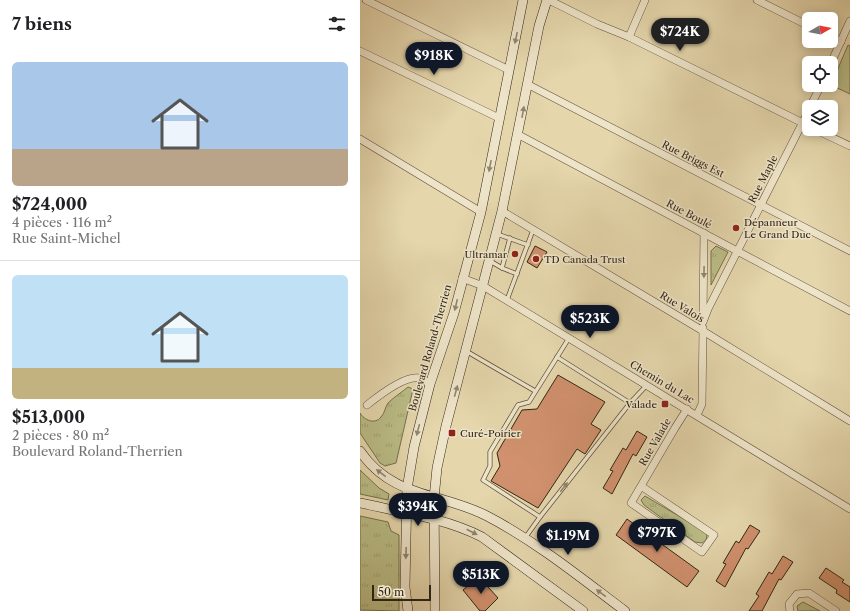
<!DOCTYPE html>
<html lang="fr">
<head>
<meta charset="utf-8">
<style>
	:root { --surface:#fff; --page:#f2f2f2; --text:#202124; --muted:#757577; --line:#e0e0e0; --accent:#111827 }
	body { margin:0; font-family:"Libre Caslon Text",serif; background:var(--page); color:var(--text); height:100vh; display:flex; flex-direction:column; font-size:15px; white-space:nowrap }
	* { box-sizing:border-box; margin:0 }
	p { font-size:13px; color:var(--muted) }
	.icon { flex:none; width:22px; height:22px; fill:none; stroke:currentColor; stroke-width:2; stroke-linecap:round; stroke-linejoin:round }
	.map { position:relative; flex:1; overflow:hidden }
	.drawer { display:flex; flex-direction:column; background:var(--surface); width:360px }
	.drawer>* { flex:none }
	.needle { width:26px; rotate:81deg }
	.buttons { position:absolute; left:442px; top:12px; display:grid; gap:8px }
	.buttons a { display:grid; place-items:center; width:36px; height:36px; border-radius:6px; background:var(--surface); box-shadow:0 2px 10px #0003; font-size:20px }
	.scale { position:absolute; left:12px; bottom:10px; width:59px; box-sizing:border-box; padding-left:4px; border:2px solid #322616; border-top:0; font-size:11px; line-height:14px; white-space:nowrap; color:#322616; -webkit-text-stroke:3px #eee4c9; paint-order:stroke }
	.price { position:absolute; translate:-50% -34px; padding:0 9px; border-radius:14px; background:var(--accent); color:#fff; font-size:13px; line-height:26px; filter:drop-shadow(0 1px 2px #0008) }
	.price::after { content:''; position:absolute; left:50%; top:24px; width:12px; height:9px; margin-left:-6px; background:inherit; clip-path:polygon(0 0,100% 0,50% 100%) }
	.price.selected { background:#222; color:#fff }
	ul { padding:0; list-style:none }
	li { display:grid; align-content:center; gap:8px; height:212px; padding:0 12px }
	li+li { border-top:1px solid var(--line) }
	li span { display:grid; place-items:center; height:124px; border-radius:6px; color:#555 }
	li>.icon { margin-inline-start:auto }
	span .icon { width:72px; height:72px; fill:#fffc; stroke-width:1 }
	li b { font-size:17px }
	h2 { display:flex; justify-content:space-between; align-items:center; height:48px; padding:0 12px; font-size:17px }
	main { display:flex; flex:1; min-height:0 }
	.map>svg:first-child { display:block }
</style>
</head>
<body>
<main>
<section class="drawer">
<h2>7 biens<svg class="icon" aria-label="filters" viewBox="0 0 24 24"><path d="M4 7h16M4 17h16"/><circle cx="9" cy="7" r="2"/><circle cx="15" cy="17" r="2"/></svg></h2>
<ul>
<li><span style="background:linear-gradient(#a9c7e8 70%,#b9a48a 0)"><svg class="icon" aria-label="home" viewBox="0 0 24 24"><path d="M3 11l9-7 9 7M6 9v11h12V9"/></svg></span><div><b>$724,000</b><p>4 pièces · 116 m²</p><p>Rue Saint-Michel</p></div></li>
<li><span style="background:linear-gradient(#bfe0f5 75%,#c2b280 0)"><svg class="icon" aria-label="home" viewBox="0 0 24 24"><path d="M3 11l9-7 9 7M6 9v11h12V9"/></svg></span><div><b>$513,000</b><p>2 pièces · 80 m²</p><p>Boulevard Roland-Therrien</p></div></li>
</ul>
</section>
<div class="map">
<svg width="490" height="611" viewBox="0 0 490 611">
	<defs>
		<pattern id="grass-tufts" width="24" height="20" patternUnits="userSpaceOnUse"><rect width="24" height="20" fill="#babc86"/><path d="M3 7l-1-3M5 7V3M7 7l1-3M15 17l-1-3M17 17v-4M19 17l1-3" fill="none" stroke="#a0a173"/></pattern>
	</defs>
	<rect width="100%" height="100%" fill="#e5d6ac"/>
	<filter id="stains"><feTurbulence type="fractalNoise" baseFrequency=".005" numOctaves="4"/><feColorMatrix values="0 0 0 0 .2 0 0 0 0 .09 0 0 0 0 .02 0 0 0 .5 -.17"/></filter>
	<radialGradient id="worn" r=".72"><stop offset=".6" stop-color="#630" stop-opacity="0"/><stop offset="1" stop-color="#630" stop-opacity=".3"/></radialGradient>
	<g fill="url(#grass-tufts)" stroke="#76714e">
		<path d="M356 246 368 252 351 285V251Z"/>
		<path d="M48 387 53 389 36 463 25 466 20 463 0 433V413C4 420 15 425 21 417 25 413 25 407 28 403 34 397 42 392 48 387Z"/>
		<path d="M0 470 19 488 29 494 28 500 0 494Z"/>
		<path d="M285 496 344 531 347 535 346 540 342 543 335 542 284 505 281 500Z"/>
		<path d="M0 516 28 522 31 531 39 535V611L0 610Z"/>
		<path d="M443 602 460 611H438L437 606Z"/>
	</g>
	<path fill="#babc86" stroke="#76714e" d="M488 45 490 46V94L471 85Z"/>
	<g fill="#d1916e" stroke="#322616">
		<path d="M175 246 187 252 177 268 167 262Z"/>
		<path d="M198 375 245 402 231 424 241 430 225 454 217 449 178 508 131 481 140 466 137 453 162 410 177 409Z"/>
		<path d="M277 431 287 437 276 456 273 454 252 494 243 488 253 471 250 470 263 448 266 450Z"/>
		<path d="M267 519 339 571 327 587 256 535Z"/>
		<path d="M390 525 400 531 388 549 386 548 365 587 356 581 366 564 363 563 376 541 379 543Z"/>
		<path d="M423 556 433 562 421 580 419 579 402 611H389L399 596 396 594 409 572 412 574Z"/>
		<path d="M466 568 484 580 482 582 490 587V602L476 593 477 590 459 578Z"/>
		<path d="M119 577 138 598 125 611H120L103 590Z"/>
	</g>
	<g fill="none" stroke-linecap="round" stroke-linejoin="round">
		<defs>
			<g id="lane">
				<path d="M137 234 168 245"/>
				<path d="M150 238 142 268 157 274"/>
				<path d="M130 261 142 268"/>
				<path d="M147 300 173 230"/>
				<path d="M106 351 175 391"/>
				<path d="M197 357 270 403"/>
				<path d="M180 517 270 403 287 385"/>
				<path d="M165 538 180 517 123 480 130 466V452L158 405 169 402 209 338"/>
			</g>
			<g id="street">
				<path d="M6 0 149 70"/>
				<path d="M189 0 237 24 269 37 449 126"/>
				<path d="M397 0 449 26"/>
				<path d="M269 37 285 0"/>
				<path d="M471 37 481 42"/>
				<path d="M0 51 139 118"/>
				<path d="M471 63 490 21"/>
				<path d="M167 84 490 251"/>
				<path d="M450 107 461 85"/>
				<path d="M454 129 490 146"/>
				<path d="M159 135 490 311"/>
				<path d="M0 139 121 212"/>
				<path d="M142 211 343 331 490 421"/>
				<path d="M102 278 123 286 490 509"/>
				<path d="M343 316 344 233"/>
				<path d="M343 322 348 309 449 110"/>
				<path d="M7 405C17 397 45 375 59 378 62 379 67 382 70 384"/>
				<path d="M337 415 342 404 343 328"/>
				<path d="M281 486 354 535 342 552 271 503 315 428 327 409"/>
				<path d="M430 611 429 604 437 594 449 593 476 611"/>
			</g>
			<g id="secondary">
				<path d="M0 451C33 499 81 492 127 516 177 542 221 578 265 611"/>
				<path d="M0 503C40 512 85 518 122 537L223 611"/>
				<path d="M48 611 45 587 47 489 54 447 70 384 94 313 121 212 163 0"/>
				<path d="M75 611 74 498 77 468 86 426 142 211 179 26 187 0"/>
			</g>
		</defs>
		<use href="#lane" stroke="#5f523c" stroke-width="5"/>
		<use href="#street" stroke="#5f523c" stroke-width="8"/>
		<use href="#secondary" stroke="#322616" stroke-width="10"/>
		<use href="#lane" stroke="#eee4c9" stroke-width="3.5"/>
		<use href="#street" stroke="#eee4c9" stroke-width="7"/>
		<use href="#secondary" stroke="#eee4c9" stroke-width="9"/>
	</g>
	<defs><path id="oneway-solid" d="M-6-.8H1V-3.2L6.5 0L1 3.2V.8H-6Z"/></defs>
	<g fill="#908570">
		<use href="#oneway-solid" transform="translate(156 38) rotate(102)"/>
		<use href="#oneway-solid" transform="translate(163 112) rotate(-80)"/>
		<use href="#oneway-solid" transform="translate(130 166) rotate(101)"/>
		<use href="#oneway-solid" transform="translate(344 272) rotate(91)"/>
		<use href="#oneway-solid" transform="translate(96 305) rotate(103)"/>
		<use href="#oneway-solid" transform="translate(96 391) rotate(-75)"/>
		<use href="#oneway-solid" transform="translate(58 430) rotate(104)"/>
		<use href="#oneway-solid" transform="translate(21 473) rotate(-143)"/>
		<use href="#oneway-solid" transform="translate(204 487) rotate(-52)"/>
		<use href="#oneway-solid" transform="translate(112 532) rotate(27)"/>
		<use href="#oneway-solid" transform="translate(46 553) rotate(92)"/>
		<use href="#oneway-solid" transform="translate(241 593) rotate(-144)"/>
	</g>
	<g fill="#8f2418" stroke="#eee4c9" stroke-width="1.5">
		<circle cx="376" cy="228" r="4"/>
		<circle cx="155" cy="254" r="4"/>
		<circle cx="176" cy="259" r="4"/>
		<rect x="301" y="400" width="8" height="8" rx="2"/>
		<rect x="88" y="429" width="8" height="8" rx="2"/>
	</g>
	<g text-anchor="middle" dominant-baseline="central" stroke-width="3" stroke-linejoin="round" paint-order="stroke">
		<g font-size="10" fill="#322616" stroke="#eee4c9">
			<text transform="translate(333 159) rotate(27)">Rue Briggs Est</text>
			<text transform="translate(403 179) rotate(-63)">Rue Maple</text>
			<text transform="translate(329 214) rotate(28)">Rue Boulé</text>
			<text transform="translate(322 307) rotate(31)">Rue Valois</text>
			<text transform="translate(70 348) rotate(-74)">Boulevard Roland-Therrien</text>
			<text transform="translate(302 382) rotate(31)">Chemin du Lac</text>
			<text transform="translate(295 442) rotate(-60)">Rue Valade</text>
		</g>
		<g font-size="10" fill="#322616" stroke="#eee4c9" text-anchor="start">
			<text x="384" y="222">Dépanneur<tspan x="384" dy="12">Le Grand Duc</tspan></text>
			<text x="147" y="254" text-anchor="end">Ultramar</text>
			<text x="184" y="259">TD Canada Trust</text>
			<text x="297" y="404" text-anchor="end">Valade</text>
			<text x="100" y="433">Curé-Poirier</text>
		</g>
	</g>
	<rect width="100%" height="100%" filter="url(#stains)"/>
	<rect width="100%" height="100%" fill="url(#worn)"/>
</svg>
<div class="buttons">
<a><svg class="needle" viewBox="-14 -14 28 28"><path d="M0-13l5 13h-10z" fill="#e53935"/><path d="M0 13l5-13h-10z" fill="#757577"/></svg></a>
<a><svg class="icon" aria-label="locate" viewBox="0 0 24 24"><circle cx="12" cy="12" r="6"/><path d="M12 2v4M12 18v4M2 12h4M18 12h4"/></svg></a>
<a><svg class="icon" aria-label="layers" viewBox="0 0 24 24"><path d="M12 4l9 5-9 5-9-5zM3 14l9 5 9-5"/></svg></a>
</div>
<div class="scale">50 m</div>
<b class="price selected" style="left:320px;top:52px">$724K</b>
<b class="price" style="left:74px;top:76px">$918K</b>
<b class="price" style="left:230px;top:339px">$523K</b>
<b class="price" style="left:58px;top:527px">$394K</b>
<b class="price" style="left:297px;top:553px">$797K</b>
<b class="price" style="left:208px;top:556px">$1.19M</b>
<b class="price" style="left:121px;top:595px">$513K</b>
</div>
</main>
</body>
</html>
